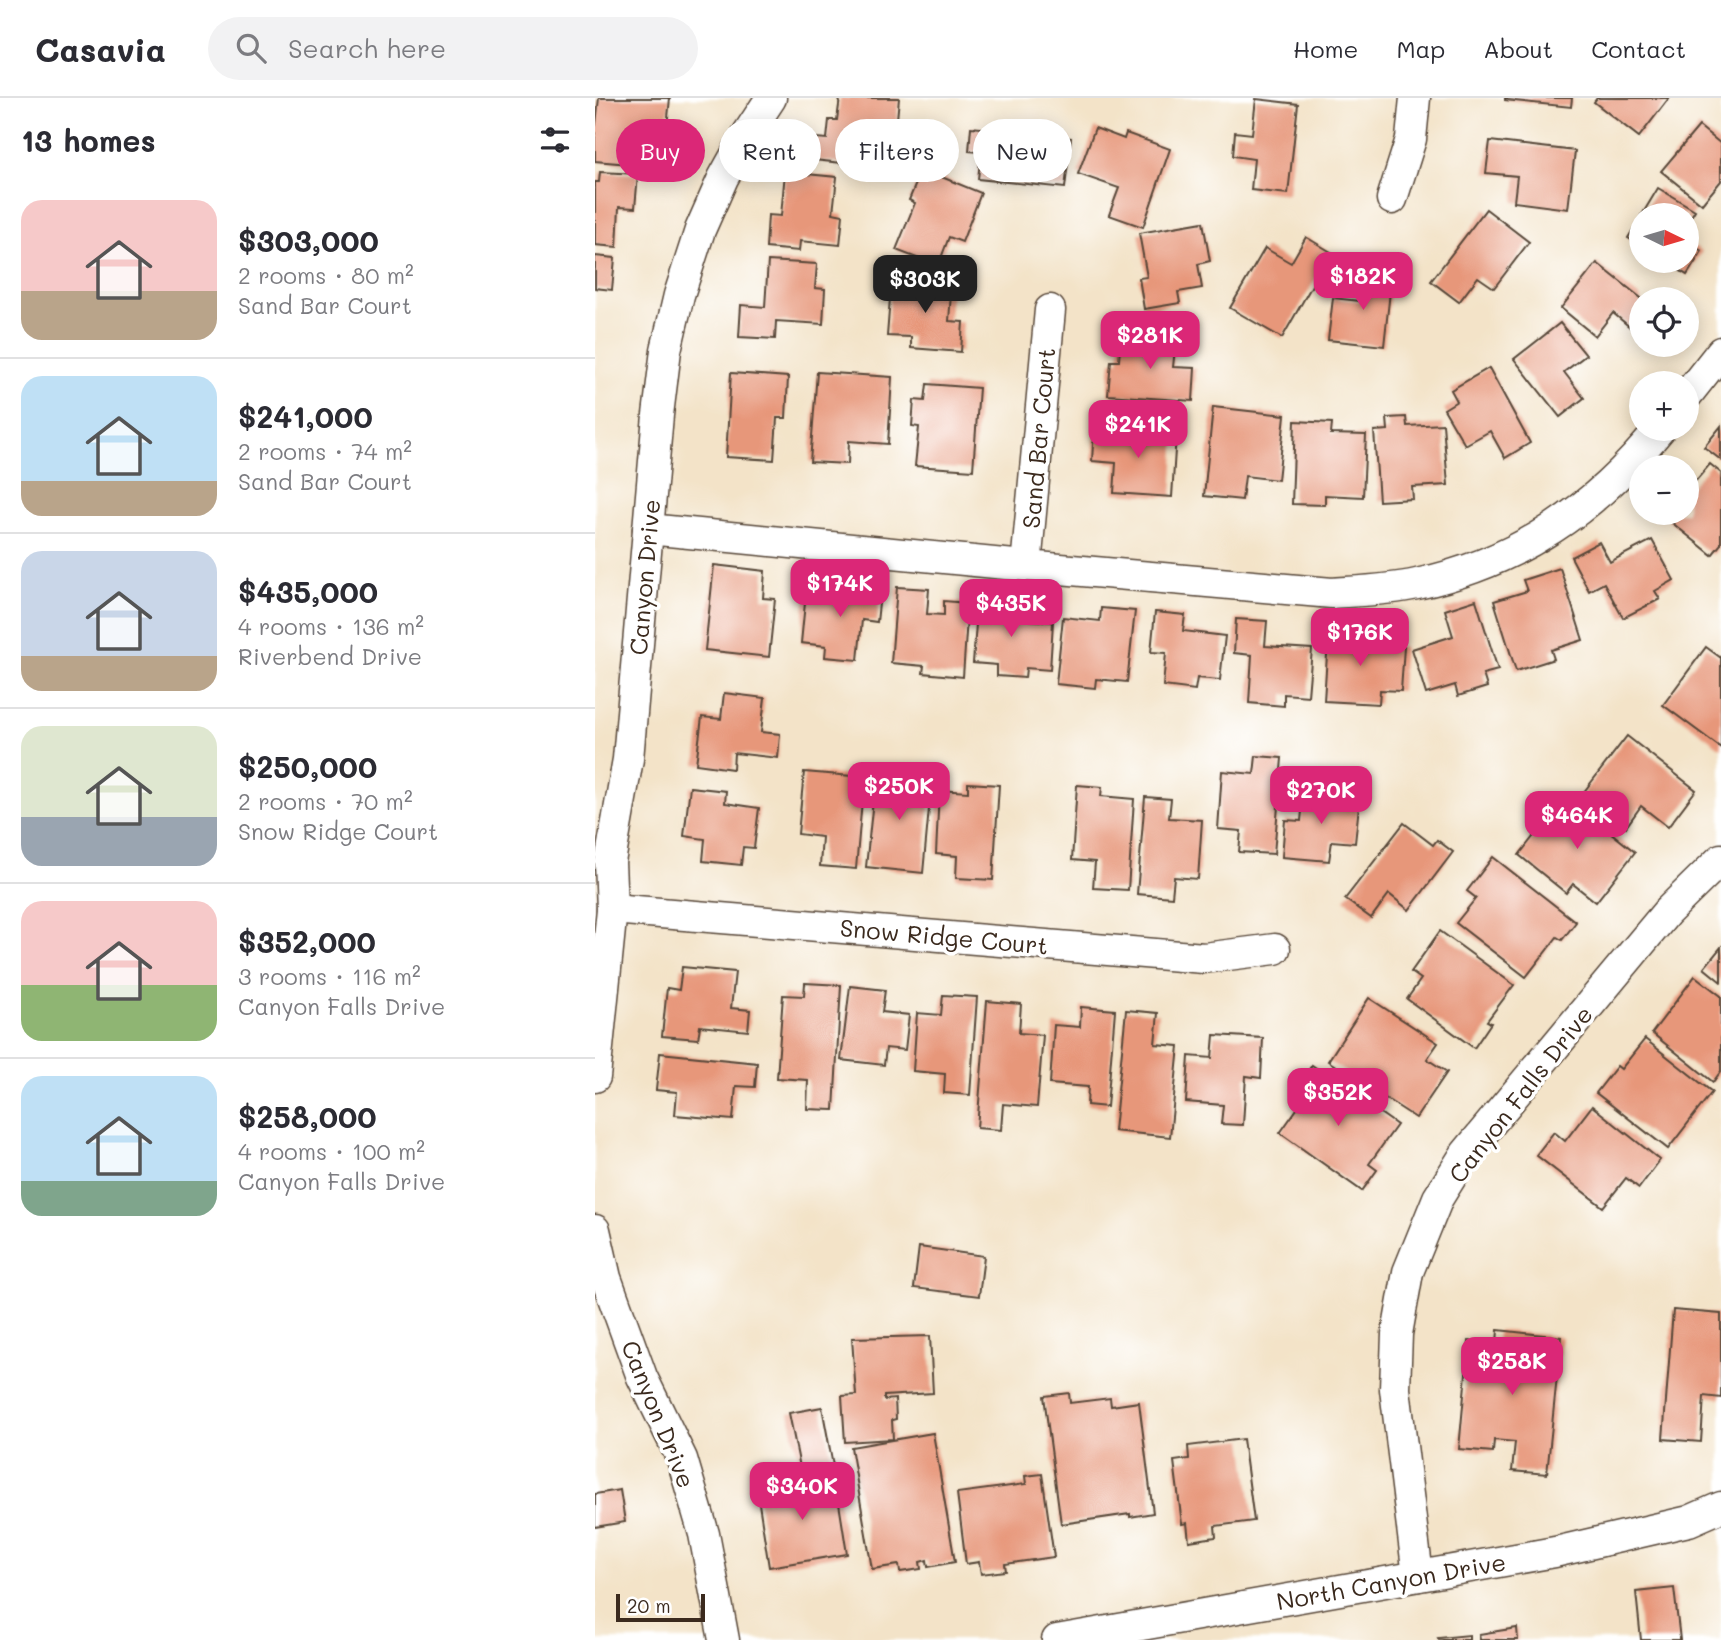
<!DOCTYPE html>
<html lang="en">
<head>
<meta charset="utf-8">
<style>
	:root { --surface:#fff; --page:#f2f2f3; --text:#2b2b33; --muted:#7c7c81; --line:#e1e1e2; --accent:#db2777 }
	body { margin:0; font-family:Mali,sans-serif; background:var(--page); color:var(--text); height:100vh; display:flex; flex-direction:column; font-size:26px; white-space:nowrap }
	* { box-sizing:border-box; margin:0 }
	p { font-size:23px; color:var(--muted) }
	.icon { flex:none; width:38px; height:38px; fill:none; stroke:currentColor; stroke-width:2; stroke-linecap:round; stroke-linejoin:round }
	.map { position:relative; flex:1; overflow:hidden }
	.drawer { display:flex; flex-direction:column; background:var(--surface); width:595px }
	.drawer>* { flex:none }
	.banner { position:absolute; left:21px; top:21px; width:665px; height:63px; display:flex; gap:14px }
	.needle { width:46px; rotate:95deg }
	.buttons { position:absolute; left:1034px; top:105px; display:grid; gap:14px }
	.buttons a { display:grid; place-items:center; width:70px; height:70px; border-radius:50%; background:var(--surface); box-shadow:0 4px 18px #0003; font-size:35px }
	.scale { position:absolute; left:21px; bottom:18px; width:89px; box-sizing:border-box; padding-left:7px; border:4px solid #3b2a1e; border-top:0; font-size:19px; line-height:24px; white-space:nowrap; color:#3b2a1e; -webkit-text-stroke:5px #fff; paint-order:stroke }
	.price { position:absolute; translate:-50% -60px; padding:0 16px; border-radius:14px; background:var(--accent); color:#fff; font-size:23px; line-height:46px; filter:drop-shadow(0 2px 4px #0008) }
	.price::after { content:''; position:absolute; left:50%; top:42px; width:21px; height:16px; margin-left:-10px; background:inherit; clip-path:polygon(0 0,100% 0,50% 100%) }
	.price.selected { background:#222; color:#fff }
	ul { padding:0; list-style:none }
	li { display:flex; align-items:center; gap:21px; height:175px; padding:0 21px }
	li+li { border-top:2px solid var(--line) }
	li span { display:grid; place-items:center; flex:none; width:196px; height:140px; border-radius:21px; color:#555 }
	li>.icon { margin-inline-start:auto }
	span .icon { width:84px; height:84px; fill:#fffc; stroke-width:1 }
	li b { font-size:30px }
	h2 { display:flex; justify-content:space-between; align-items:center; height:84px; padding:0 21px; font-size:30px }
	.chip { padding:0 24px; border-radius:32px; background:var(--surface); box-shadow:0 4px 18px #0003; font-size:24px; line-height:63px }
	.chip.selected { background:var(--accent); color:#fff }
	header { display:flex; align-items:center; gap:42px; box-sizing:border-box; height:98px; padding:0 35px; background:var(--surface); border-bottom:2px solid var(--line) }
	header strong { font-size:33px }
	nav { display:flex; gap:38px; margin-inline-start:auto; font-size:24px }
	.search { width:490px; height:63px; background:var(--page); display:flex; align-items:center; gap:18px; box-sizing:border-box; padding:0 24px; border-radius:38px; color:var(--muted); font-size:26px }
	main { display:flex; flex:1; min-height:0 }
	.map>svg:first-child { display:block }
</style>
</head>
<body>
<header>
<strong>Casavia</strong>
<div class="search"><svg class="icon" aria-label="search" viewBox="0 0 24 24"><circle cx="10" cy="10" r="6"/><path d="M15 15l6 6"/></svg>Search here</div>
<nav><a>Home</a><a>Map</a><a>About</a><a>Contact</a></nav>
</header>
<main>
<section class="drawer">
<h2>13 homes<svg class="icon" aria-label="filters" viewBox="0 0 24 24"><path d="M4 7h16M4 17h16"/><circle cx="9" cy="7" r="2"/><circle cx="15" cy="17" r="2"/></svg></h2>
<ul>
<li><span style="background:linear-gradient(#f6c9c9 65%,#b9a48a 0)"><svg class="icon" aria-label="home" viewBox="0 0 24 24"><path d="M3 11l9-7 9 7M6 9v11h12V9"/></svg></span><div><b>$303,000</b><p>2 rooms · 80 m²</p><p>Sand Bar Court</p></div></li>
<li><span style="background:linear-gradient(#bfe0f5 75%,#b9a48a 0)"><svg class="icon" aria-label="home" viewBox="0 0 24 24"><path d="M3 11l9-7 9 7M6 9v11h12V9"/></svg></span><div><b>$241,000</b><p>2 rooms · 74 m²</p><p>Sand Bar Court</p></div></li>
<li><span style="background:linear-gradient(#c9d6e8 75%,#b9a48a 0)"><svg class="icon" aria-label="home" viewBox="0 0 24 24"><path d="M3 11l9-7 9 7M6 9v11h12V9"/></svg></span><div><b>$435,000</b><p>4 rooms · 136 m²</p><p>Riverbend Drive</p></div></li>
<li><span style="background:linear-gradient(#dfe7d0 65%,#9aa5b1 0)"><svg class="icon" aria-label="home" viewBox="0 0 24 24"><path d="M3 11l9-7 9 7M6 9v11h12V9"/></svg></span><div><b>$250,000</b><p>2 rooms · 70 m²</p><p>Snow Ridge Court</p></div></li>
<li><span style="background:linear-gradient(#f6c9c9 60%,#8fb573 0)"><svg class="icon" aria-label="home" viewBox="0 0 24 24"><path d="M3 11l9-7 9 7M6 9v11h12V9"/></svg></span><div><b>$352,000</b><p>3 rooms · 116 m²</p><p>Canyon Falls Drive</p></div></li>
<li><span style="background:linear-gradient(#bfe0f5 75%,#7fa58c 0)"><svg class="icon" aria-label="home" viewBox="0 0 24 24"><path d="M3 11l9-7 9 7M6 9v11h12V9"/></svg></span><div><b>$258,000</b><p>4 rooms · 100 m²</p><p>Canyon Falls Drive</p></div></li>
</ul>
</section>
<div class="map">
<svg width="1126" height="1542" viewBox="0 0 1126 1542">
	<rect width="100%" height="100%" fill="#fff"/>
	<filter id="ink" filterUnits="userSpaceOnUse"><feTurbulence type="fractalNoise" baseFrequency=".0143" numOctaves="2"/><feDisplacementMap in="SourceGraphic" scale="14" xChannelSelector="R" yChannelSelector="G"/><feConvolveMatrix kernelMatrix="1 2 1 2 8 2 1 2 1" color-interpolation-filters="sRGB"/></filter>
	<filter id="wash" filterUnits="userSpaceOnUse"><feTurbulence type="fractalNoise" baseFrequency=".00686" numOctaves="4" result="noise"/><feDisplacementMap in="SourceGraphic" scale="28" xChannelSelector="R" yChannelSelector="G"/><feGaussianBlur stdDeviation="1.57" result="paint"/><feColorMatrix in="noise" values="0 0 0 0 0 0 0 0 0 0 0 0 0 0 0 0 0 1.4 0 .05"/><feComposite in="paint" operator="in"/></filter>
	<g filter="url(#wash)">
		<rect width="100%" height="100%" fill="#f3e3c8"/>
		<g id="blocks">
			<g fill="#e7977a">
				<path d="M4 0H75L72 29 50 27 46 67 0 63V25L1 26Z"/>
				<path d="M245 0H304L300 43 288 42 285 69 219 62 221 40 232 41 234 22H242Z"/>
				<path d="M910 0H977L976 9 910 2Z"/>
				<path d="M1002 0H1074L1044 39 999 4Z"/>
				<path d="M661 1 703 6 693 96 656 92 659 61 638 58 640 34 657 36Z"/>
				<path d="M429 24 460 27 459 38 476 40 470 90 383 81 386 54 374 53 376 29 428 34Z"/>
				<path d="M1104 28 1126 46V83L1107 106 1066 73Z"/>
				<path d="M500 30 529 41 531 35 575 51 548 129 514 117 524 90 483 76Z"/>
				<path d="M895 43 980 53 973 111 919 104 922 78 891 75Z"/>
				<path d="M327 71 386 95 367 144 354 139 343 168 301 152 320 105 314 102Z"/>
				<path d="M5 74 43 76 40 110 24 109 22 149 0 147V84H4Z"/>
				<path d="M190 74 242 79 238 115 248 117 245 147 205 143 204 153 171 150 173 117 186 118Z"/>
				<path d="M1063 90 1100 112 1092 125V117H1046V148L1033 140Z"/>
				<path d="M891 111 934 144 899 190 883 179 864 204 836 183Z"/>
				<path d="M608 124 615 163 603 166 607 190 583 194 585 205 549 211 544 180 552 179 544 135Z"/>
				<path d="M711 139 736 154 687 240 635 210 670 150 696 165Z"/>
				<path d="M1092 144 1107 153 1092 177 1070 163H1092Z"/>
				<path d="M0 158 20 160 17 192 0 190Z"/>
				<path d="M173 163 222 166 220 190 230 191 228 226 181 223 180 241 144 239 146 207 170 209Z"/>
				<path d="M1002 165 1046 200V230L1042 235 1018 215 1000 238 966 210Z"/>
				<path d="M767 172 797 175 789 248 733 242 738 200 764 203Z"/>
				<path d="M308 177 357 181 354 223 368 224 366 254 316 250V239L292 238 295 200H306Z"/>
				<path d="M965 225 991 257 969 274 989 300 965 319 919 261Z"/>
				<path d="M526 237 581 241 578 269 600 270 598 303 513 297 516 263H524Z"/>
				<path d="M894 270 935 345 910 360 895 333 870 347 849 311 862 303 856 292Z"/>
				<path d="M222 274 297 279 293 346 254 343 253 366 215 364Z"/>
				<path d="M136 275 193 279 191 320H182L179 362 131 359Z"/>
				<path d="M332 286 384 290 378 372 320 368 324 329 317 328 319 302 330 303Z"/>
				<path d="M618 309 690 317 683 382 650 378 647 402 609 398Z"/>
				<path d="M811 319 812 328 848 326 853 387 817 389 818 401 784 403 779 333 793 332 792 320Z"/>
				<path d="M700 323 737 325 736 336 771 337 768 399 730 397V407L697 406Z"/>
				<path d="M1126 328V362L1109 349Z"/>
				<path d="M499 330 581 336 577 399 519 395 521 365 497 363Z"/>
				<path d="M1115 366 1126 375V446L1117 457 1065 415H1092V393Z"/>
				<path d="M1057 442 1079 482 1060 493 1065 501 1028 520 1009 485 994 493 976 459 1004 444 1015 464Z"/>
				<path d="M119 467 170 473 168 500 180 501 174 559 110 552Z"/>
				<path d="M965 470 988 542 956 552 959 561 921 573 899 503 932 493 928 482Z"/>
				<path d="M252 484 286 487 282 524 267 522 263 562 230 559 231 548 206 545 211 495 250 499Z"/>
				<path d="M302 489 334 491 332 516 349 517V503L373 505 368 579 328 575 329 568 296 565Z"/>
				<path d="M383 500 422 503 421 521 458 524 455 572 431 570 430 580 402 578V567L378 565Z"/>
				<path d="M881 502 903 572 888 576 892 589 863 598 860 587 831 596 817 551 858 538 850 512Z"/>
				<path d="M506 510 540 513 532 584 501 581 500 590 461 586 468 519 505 523Z"/>
				<path d="M560 514 590 517 588 533 630 538 625 582 602 580 600 592 568 588 571 555 556 554Z"/>
				<path d="M641 521 672 523 670 548 717 551 713 598 689 596V608L654 605 657 557 639 555Z"/>
				<path d="M734 526 765 528 764 546 809 549 806 593 785 592 784 606 729 603Z"/>
				<path d="M1111 549 1126 560V650L1068 607Z"/>
				<path d="M129 595 170 600 166 634 185 636 183 660 139 655 138 671 101 666 107 619 126 621Z"/>
				<path d="M1032 638 1101 692 1073 729 1046 708 1031 729 988 695Z"/>
				<path d="M661 658 687 660 679 756 644 754 646 733 623 731 627 673 659 676Z"/>
				<path d="M281 673 337 678 328 775 271 769Z"/>
				<path d="M209 674 269 679 261 771 225 768 227 739 203 736Z"/>
				<path d="M373 685 404 687 398 782 361 780 362 758 341 756 344 692 373 694Z"/>
				<path d="M482 687 507 689 506 698 539 701 533 792 498 790 500 764 477 762Z"/>
				<path d="M95 689 131 693 130 705 164 710 159 750 148 749 146 767 108 763 110 741 89 738Z"/>
				<path d="M709 693 765 698 760 745 737 743 734 763 687 759 690 722 706 723Z"/>
				<path d="M970 698 1040 754 1001 804 978 786 971 795 924 757Z"/>
				<path d="M550 699 576 701 574 720 607 722 603 781 579 779 577 799 542 796Z"/>
				<path d="M809 725 838 747 842 742 858 754 814 812 794 796 776 820 750 801Z"/>
				<path d="M898 759 981 824 967 842 962 839 931 879 861 825 881 800 872 793Z"/>
				<path d="M845 833 919 887 892 923 896 925 879 950 812 901 826 881 816 874Z"/>
				<path d="M1126 849V884L1109 870Z"/>
				<path d="M87 869 140 874 136 910 155 912 153 933 105 928 103 941 67 938 72 890 84 892Z"/>
				<path d="M1100 878 1126 898V973L1118 984 1057 935Z"/>
				<path d="M210 885 246 887 239 1012 212 1011 213 982 182 980 188 897 209 898Z"/>
				<path d="M255 888 290 892 287 914 314 917 310 952 291 950 289 967 246 962Z"/>
				<path d="M348 897 382 899 375 997 349 995 350 976 318 973 322 915 346 917Z"/>
				<path d="M774 900 843 945 832 961 852 974 821 1020 733 963Z"/>
				<path d="M392 903 426 906 424 935 448 937 442 1009 408 1006 406 1032 382 1030Z"/>
				<path d="M486 909 520 912 512 1009 492 1007 493 989 455 986 459 927 485 929Z"/>
				<path d="M531 912 563 915 560 946 584 948 575 1039 519 1033Z"/>
				<path d="M619 937 668 940 666 980 651 978 648 1027 626 1026 628 1007 591 1004 594 958 617 960Z"/>
				<path d="M1050 941 1117 994 1073 1051 1001 995 1022 968 1026 971Z"/>
				<path d="M65 955 162 965 160 989 141 988 138 1022 80 1017 82 994 61 992Z"/>
				<path d="M717 967 802 1027 774 1066 782 1072 767 1093 685 1035 709 1001 699 994Z"/>
				<path d="M997 1008 1065 1062 1044 1090 1031 1080 1008 1109 941 1057 959 1034 970 1043Z"/>
				<path d="M324 1149 389 1158 384 1198 319 1190Z"/>
				<path d="M1078 1212 1126 1216V1300L1109 1298 1106 1344 1068 1341Z"/>
				<path d="M903 1232 966 1239 952 1376 917 1373 920 1344 899 1342 898 1354 864 1351 874 1243 902 1245Z"/>
				<path d="M335 1238 338 1295 289 1298V1302L300 1301 301 1321 297 1322 298 1341 250 1344 247 1298 261 1297 257 1240Z"/>
				<path d="M474 1295 475 1305 515 1300 516 1308 544 1304 558 1415 535 1419V1416L466 1426 449 1298Z"/>
				<path d="M227 1309 239 1373 207 1379 194 1315Z"/>
				<path d="M338 1335 360 1464 333 1469 332 1462 325 1464 326 1471 305 1474 304 1467 277 1471 256 1349Z"/>
				<path d="M648 1341 659 1423 620 1428 621 1439 594 1443 592 1425 587 1426 579 1363 594 1361 593 1348Z"/>
				<path d="M447 1376 459 1459 410 1466 411 1473 386 1476 384 1464 371 1466 362 1395 431 1386 430 1378Z"/>
				<path d="M240 1380 252 1456 174 1469 162 1393Z"/>
				<path d="M25 1392 30 1424 0 1429V1396Z"/>
				<path d="M1079 1490 1085 1542H1046L1041 1494Z"/>
				<path d="M922 1530 923 1542H885L884 1536Z"/>
				<path d="M874 1537V1542H844L843 1540Z"/>
			</g>
		</g>
	</g>
	<g filter="url(#ink)">
		<use href="#blocks" fill-opacity="0" stroke="#574638" stroke-width="2"/>
		<g fill="none" stroke-linecap="round" stroke-linejoin="round">
			<defs>
				<g id="minor">
					<path d="M797 101 816 41 820 0"/>
					<path d="M1092 297 1126 254"/>
					<path d="M53 431 431 468 737 495C766 493 795 492 822 486 924 464 1000 411 1065 331"/>
					<path d="M431 468 455 212"/>
					<path d="M17 811 609 860 680 851"/>
					<path d="M0 979 17 811 15 764 33 661 63 317 71 252 84 197 105 132 128 80 153 35 176 0"/>
					<path d="M0 1132 11 1180 47 1279 87 1361 109 1436 129 1542"/>
					<path d="M823 1478 800 1291 802 1236 813 1174 843 1100 871 1055 1072 814 1126 761"/>
					<path d="M462 1542 960 1454 1094 1423 1126 1409"/>
				</g>
			</defs>
			<use href="#minor" stroke="#574638" stroke-width="33"/>
			<use href="#minor" stroke="#fff" stroke-width="30"/>
		</g>
	</g>
	<g text-anchor="middle" dominant-baseline="central" stroke-width="7" stroke-linejoin="round" paint-order="stroke">
		<g font-size="24" fill="#3b2a1e" stroke="#fff">
			<text transform="translate(443 340) rotate(-85)">Sand Bar Court</text>
			<text transform="translate(49 479) rotate(-85)">Canyon Drive</text>
			<text transform="translate(349 838) rotate(5)">Snow Ridge Court</text>
			<text transform="translate(925 996) rotate(-52)">Canyon Falls Drive</text>
			<text transform="translate(64 1316) rotate(68)">Canyon Drive</text>
			<text transform="translate(796 1483) rotate(-10)">North Canyon Drive</text>
		</g>
	</g>
</svg>
<div class="buttons">
<a><svg class="needle" viewBox="-14 -14 28 28"><path d="M0-13l5 13h-10z" fill="#e53935"/><path d="M0 13l5-13h-10z" fill="#7c7c81"/></svg></a>
<a><svg class="icon" aria-label="locate" viewBox="0 0 24 24"><circle cx="12" cy="12" r="6"/><path d="M12 2v4M12 18v4M2 12h4M18 12h4"/></svg></a>
<a>+</a>
<a>−</a>
</div>
<div class="scale">20 m</div>
<b class="price" style="left:768px;top:214px">$182K</b>
<b class="price selected" style="left:330px;top:217px">$303K</b>
<b class="price" style="left:555px;top:273px">$281K</b>
<b class="price" style="left:543px;top:362px">$241K</b>
<b class="price" style="left:245px;top:521px">$174K</b>
<b class="price" style="left:416px;top:541px">$435K</b>
<b class="price" style="left:765px;top:570px">$176K</b>
<b class="price" style="left:304px;top:724px">$250K</b>
<b class="price" style="left:726px;top:728px">$270K</b>
<b class="price" style="left:982px;top:753px">$464K</b>
<b class="price" style="left:743px;top:1030px">$352K</b>
<b class="price" style="left:917px;top:1299px">$258K</b>
<b class="price" style="left:207px;top:1424px">$340K</b>
<div class="banner">
<a class="chip selected">Buy</a>
<a class="chip">Rent</a>
<a class="chip">Filters</a>
<a class="chip">New</a>
</div>
</div>
</main>
</body>
</html>
